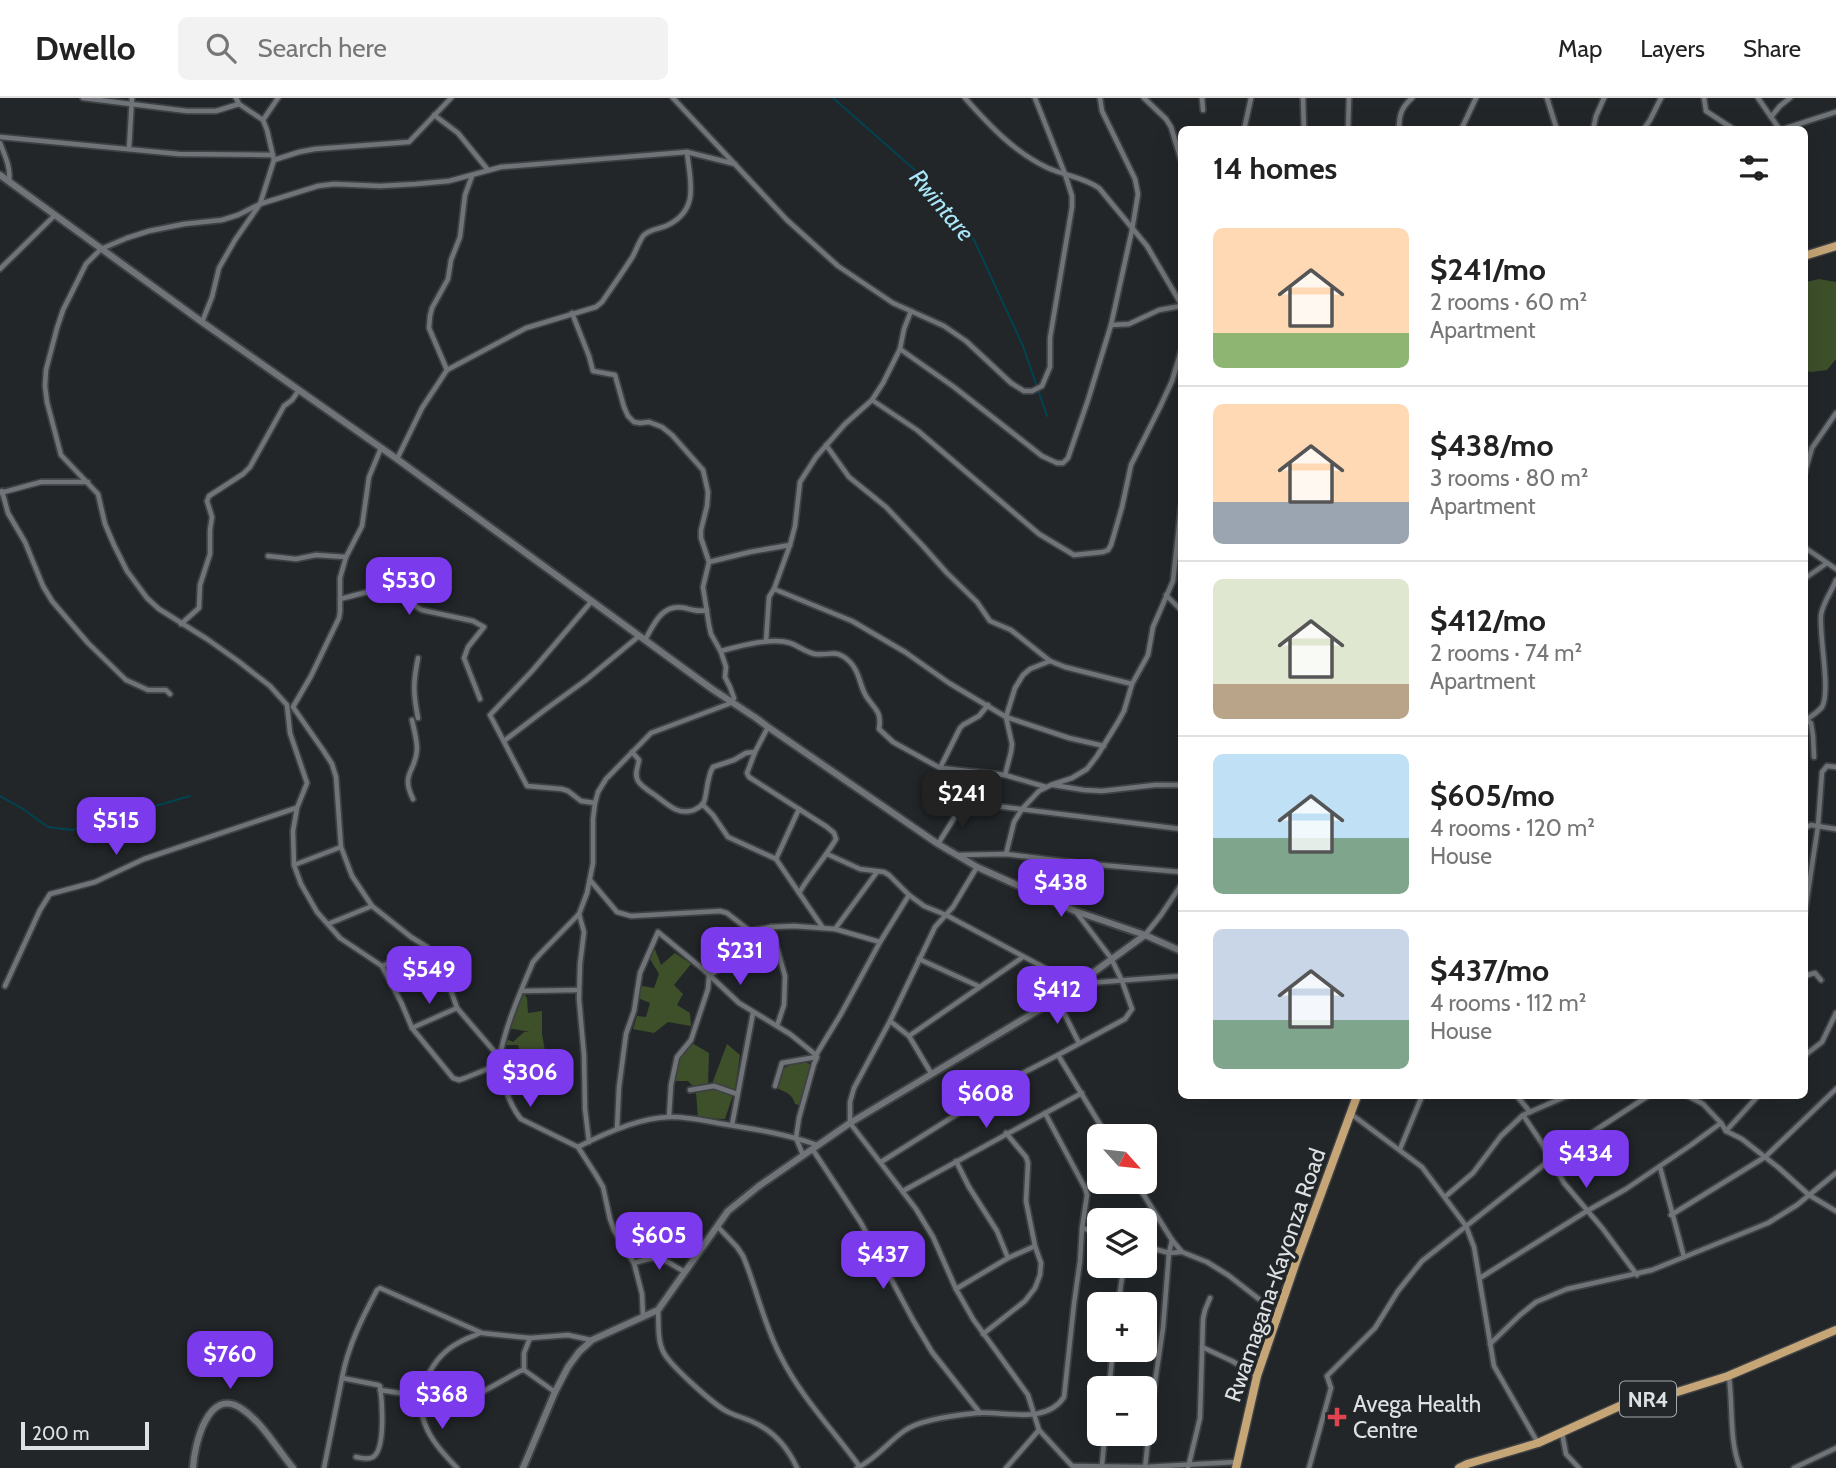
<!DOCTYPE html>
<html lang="en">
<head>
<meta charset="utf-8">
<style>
	:root { --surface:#fff; --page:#f2f2f2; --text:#222; --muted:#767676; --line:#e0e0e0; --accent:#7c3aed }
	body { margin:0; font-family:Cabin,sans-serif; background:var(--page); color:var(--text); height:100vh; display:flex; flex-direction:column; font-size:26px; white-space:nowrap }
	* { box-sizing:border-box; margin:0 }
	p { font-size:23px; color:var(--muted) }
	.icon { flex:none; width:38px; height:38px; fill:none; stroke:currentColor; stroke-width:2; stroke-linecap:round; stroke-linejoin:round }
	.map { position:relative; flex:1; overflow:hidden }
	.details { position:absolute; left:1178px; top:28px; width:630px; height:973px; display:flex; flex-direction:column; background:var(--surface); border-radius:10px; box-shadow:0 7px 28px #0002 }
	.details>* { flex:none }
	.needle { width:46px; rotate:117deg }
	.tools { position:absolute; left:1087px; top:1026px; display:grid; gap:14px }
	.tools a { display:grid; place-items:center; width:70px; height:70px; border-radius:10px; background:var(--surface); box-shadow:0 7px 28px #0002; font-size:35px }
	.scale { position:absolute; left:21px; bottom:18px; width:128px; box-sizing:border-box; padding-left:7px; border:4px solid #dee1e3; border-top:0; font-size:19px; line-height:24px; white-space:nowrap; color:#dee1e3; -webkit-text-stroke:5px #222629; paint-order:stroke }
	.price { position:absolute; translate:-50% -60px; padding:0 16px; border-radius:14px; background:var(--accent); color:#fff; font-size:23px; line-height:46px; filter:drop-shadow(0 2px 4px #0008) }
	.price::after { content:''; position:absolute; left:50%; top:42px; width:21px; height:16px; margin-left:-10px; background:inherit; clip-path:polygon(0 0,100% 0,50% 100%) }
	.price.active { background:#222; color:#fff }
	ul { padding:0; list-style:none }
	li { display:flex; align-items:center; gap:21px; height:175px; padding:0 35px }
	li+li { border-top:2px solid var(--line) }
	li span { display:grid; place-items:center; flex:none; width:196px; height:140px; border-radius:10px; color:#555 }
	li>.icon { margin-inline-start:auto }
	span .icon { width:84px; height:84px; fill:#fffc; stroke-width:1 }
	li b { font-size:30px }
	h2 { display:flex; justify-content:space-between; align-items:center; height:84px; padding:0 35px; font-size:30px }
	header { display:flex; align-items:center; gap:42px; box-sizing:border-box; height:98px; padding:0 35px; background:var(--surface); border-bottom:2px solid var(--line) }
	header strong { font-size:33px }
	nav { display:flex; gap:38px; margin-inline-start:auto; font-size:24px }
	.search { width:490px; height:63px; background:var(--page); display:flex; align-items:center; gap:18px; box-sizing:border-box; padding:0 24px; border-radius:10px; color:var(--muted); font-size:26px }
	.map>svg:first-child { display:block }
</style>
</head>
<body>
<header>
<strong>Dwello</strong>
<div class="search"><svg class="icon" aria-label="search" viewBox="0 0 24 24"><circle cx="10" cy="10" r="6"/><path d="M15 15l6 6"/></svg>Search here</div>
<nav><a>Map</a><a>Layers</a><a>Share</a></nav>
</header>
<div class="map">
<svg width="1836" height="1370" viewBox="0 0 1836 1370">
	<rect width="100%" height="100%" fill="#222629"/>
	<g fill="#3e502a">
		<path d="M1804 181 1806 184 1819 181 1836 184V261L1827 272 1811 274 1804 272Z"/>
		<path d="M654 849 661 867 675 855 691 866 674 887 683 896 677 907 690 915 691 928 668 924 654 935 633 931 637 918 646 919 650 905 638 900 642 888 654 890 659 876 650 861Z"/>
		<path d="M522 893 527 900 528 915 542 913V936L548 970 543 972 538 971 536 972 537 979 522 981 519 976 518 967 514 963 521 956 518 947H506V941L513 944 524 934H530L508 930Z"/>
		<path d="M692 945 709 955 708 986 693 988 688 983H674L679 958Z"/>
		<path d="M727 946 740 957 735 991 712 986Z"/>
		<path d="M804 963 811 967V973L799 1007 795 1006C792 995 786 995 777 990L781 972 790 967Z"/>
		<path d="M714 991 733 997 725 1021 698 1020 696 994Z"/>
	</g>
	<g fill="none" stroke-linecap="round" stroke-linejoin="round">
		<g stroke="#004351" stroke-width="2">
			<path d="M833 0 924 80 974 142 1023 248 1047 318"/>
			<path d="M0 698 23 711 48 729 72 732 190 698"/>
		</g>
		<defs>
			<g id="minor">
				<path d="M83 0 187 13H216L239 6"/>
				<path d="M673 0 787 122 838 168 893 205 944 228 966 243 1011 285 1024 293H1032L1042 288 1050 269V240L1072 109V98L1065 76 1035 0"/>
				<path d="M965 0C990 28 1014 54 1048 70 1066 78 1083 79 1099 90L1147 148 1181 206"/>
				<path d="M1144 0 1166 21 1171 29 1181 62"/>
				<path d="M1202 0 1203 12"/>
				<path d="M1303 0 1304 32"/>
				<path d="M1547 0 1557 32"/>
				<path d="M1704 0 1706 13 1735 32"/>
				<path d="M1758 0 1780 32"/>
				<path d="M434 17 458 35 488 72"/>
				<path d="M1771 19 1780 8 1790 0"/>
				<path d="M263 22 278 0"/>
				<path d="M1244 32 1251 0"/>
				<path d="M1348 32 1349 0"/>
				<path d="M1399 32C1399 17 1401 10 1412 0"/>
				<path d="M1461 32 1476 0"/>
				<path d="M1593 32 1596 18 1604 0"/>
				<path d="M1643 32 1650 22 1661 0"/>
				<path d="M1780 32 1836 14"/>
				<path d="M0 39 179 56 273 57"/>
				<path d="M0 45C5 58 11 70 9 83"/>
				<path d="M129 51 132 0"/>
				<path d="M274 62 299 54 315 51 409 44 451 0"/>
				<path d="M0 171 55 117"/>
				<path d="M572 215 589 258 593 273 615 277 624 309 628 318 634 324 640 325 649 324 662 329 672 337 703 372 708 394 707 408 701 432V440L709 464 703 489 709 527 711 536 721 554 726 569 725 579 730 589 734 600 731 605 651 635 606 681 598 694 595 705 593 721V765L587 795 579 816 540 856 533 864C522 890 504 931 500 959 498 976 510 1008 521 1021L578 1049 596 1077 603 1089 610 1121 614 1132 634 1165 642 1196 643 1218"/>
				<path d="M202 224 212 199 219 170 235 142 260 106 274 62 267 32 263 22 239 6 236 0"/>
				<path d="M1111 227 1129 226 1159 212 1181 208"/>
				<path d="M900 251 954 289 1042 358 1057 365H1063L1068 360 1088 302 1111 227 1132 132 1138 96 1135 81 1102 13 1100 0"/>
				<path d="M447 272 429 230 430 218 432 210 448 181 451 162 460 139 465 97 472 78"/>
				<path d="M872 302 917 332 1039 436 1074 457 1103 454 1108 452 1111 447 1122 409 1131 367 1160 309 1172 283 1181 253"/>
				<path d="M826 347 849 379 886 409 922 447 947 475 977 504 990 523 1011 532 1050 563 1065 569 1132 586"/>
				<path d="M381 350 369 379 362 428 346 459 340 480V514L339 520 311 578 293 609 323 652 332 666 336 679 341 749 352 778 372 808 411 839 427 849 449 887 457 910 500 960"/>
				<path d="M397 361 422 310 447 272 526 230 596 209 602 204C612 189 623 174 633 158 636 152 639 144 643 138 649 131 660 131 668 127 700 111 690 83 687 54"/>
				<path d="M1804 377 1812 350 1836 315"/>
				<path d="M2 393 8 415 25 444 43 488 52 503 88 545 126 582 148 592H166L170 596"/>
				<path d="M0 395 41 384H88"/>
				<path d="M1804 449 1836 471"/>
				<path d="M268 458 296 461 316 457 346 459"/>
				<path d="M709 464 750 454 790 447"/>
				<path d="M1804 481 1827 465"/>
				<path d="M774 491 852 523 905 554 949 585 1006 619 1069 640 1104 648"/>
				<path d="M1166 497 1181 512"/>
				<path d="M340 501C358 497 381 487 400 496 408 500 413 508 422 512L473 523 484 529 468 549 464 560 480 601"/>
				<path d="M591 504 532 573 490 617 527 688 562 691 568 693 581 703 595 705"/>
				<path d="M181 526 199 510 200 487 210 456V432L212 419 207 403 209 398 243 376 250 369 284 308 292 302 299 292"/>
				<path d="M645 542C654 526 662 505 685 510 693 512 698 514 707 512"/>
				<path d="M766 543 769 499 774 491 790 447 795 428 800 384 816 359 845 326 872 302 883 285 900 251 904 231 911 213"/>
				<path d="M721 553C740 548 772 539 790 545 799 548 805 554 815 556 831 558 836 550 850 564 860 574 859 586 866 598 875 612 882 613 879 631L893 644 940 670 1005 677 1046 689"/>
				<path d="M418 560C413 585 413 595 418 620"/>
				<path d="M412 622C414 631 417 642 417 651 416 674 400 675 413 701"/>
				<path d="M1805 622 1811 625 1813 638 1814 659"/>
				<path d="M1805 623C1810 619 1818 614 1822 609 1831 593 1819 539 1821 517 1823 504 1832 493 1836 482"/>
				<path d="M768 629 755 654 747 675 749 679 827 729 834 735 836 741C825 760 810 776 799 795"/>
				<path d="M504 643 546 611 586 582 639 538"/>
				<path d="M632 654 639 662C638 669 634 676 638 683 642 689 649 693 655 697 667 706 678 718 694 712 697 710 701 709 703 706 707 701 706 680 713 669L734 662 746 655 755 654"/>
				<path d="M940 670 960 630 963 627 979 618 988 607"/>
				<path d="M1005 677 1011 654 1012 646 1006 619 1015 590 1023 577 1030 571 1050 563"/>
				<path d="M1053 687 1084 692 1102 693 1155 687H1181"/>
				<path d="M964 704 1181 731"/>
				<path d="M702 706 713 717 728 739 776 761 823 830"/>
				<path d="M1804 730 1811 727 1836 731"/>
				<path d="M938 746 964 704 977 674"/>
				<path d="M827 756 860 771 884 774 889 777 909 797"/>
				<path d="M1006 756 1014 724 1022 711 1039 693 1051 687 1072 680 1087 671 1097 658 1118 624 1124 613 1132 586 1148 557 1153 529 1173 483 1181 409"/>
				<path d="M959 757 1006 756 1078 765 1181 774"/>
				<path d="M776 761 799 711"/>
				<path d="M294 767 341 749"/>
				<path d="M977 769 953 809 935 829 890 923 854 990 850 1004V1025L916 1111 933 1139 956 1191 973 1221 1028 1297 1039 1332 1074 1370"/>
				<path d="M590 782 617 814 631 818 720 813 727 815 750 833"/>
				<path d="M1076 814 1111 860 1122 883 1132 911 1125 921 1058 957 1107 1038"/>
				<path d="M579 816 584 834 580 866 579 901 584 957 585 1011 589 1044"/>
				<path d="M1804 820 1818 728 1822 674 1827 668 1836 669"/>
				<path d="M328 826 372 808"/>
				<path d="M771 829 785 878 784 907 777 928"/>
				<path d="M835 831 877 774"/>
				<path d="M1145 837 1161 817 1181 787"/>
				<path d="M919 861 978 888"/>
				<path d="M382 868 426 850"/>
				<path d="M1804 878 1815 875 1821 882"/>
				<path d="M5 888 40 812 50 796 95 784 144 761 296 710"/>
				<path d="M522 893 579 892"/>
				<path d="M1057 901 1079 945"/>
				<path d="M890 923 909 938 931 975"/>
				<path d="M412 930 457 910"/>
				<path d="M909 938 1023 859"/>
				<path d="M1804 958 1822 944 1836 915"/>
				<path d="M500 966 465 980 459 982 453 980 412 930 401 904 382 868 340 840 317 814 301 786 294 767 293 733 297 710 307 685 290 635 287 607 270 588 238 563 207 541 159 511 147 500 127 473 114 447 105 426 98 396 61 357 47 304 45 288 46 272 57 230 63 212 86 166 101 151 127 140 149 133 184 126 222 122 238 117 260 106 318 88 334 86 380 88 416 86 449 83 501 69 687 54 735 66"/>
				<path d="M775 988 782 965 816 959"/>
				<path d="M690 992 714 988 737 996"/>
				<path d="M1517 998 1530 1014"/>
				<path d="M1688 998 1703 1006 1721 1025 1726 1033 1742 1041 1779 1070 1809 1097 1836 1113"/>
				<path d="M1351 1016 1422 1069 1466 1128 1474 1149 1494 1268 1538 1345"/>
				<path d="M1523 1017 1541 1044 1564 1085 1603 1131 1637 1177"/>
				<path d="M669 1019 671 987 677 959 691 942 708 891 709 878 746 852 749 849 750 833 771 829 794 828 835 831 880 844"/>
				<path d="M732 1027 753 915"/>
				<path d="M617 1031 619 989 626 936 634 913 640 875 658 834 704 872 739 905 790 936 816 957"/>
				<path d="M1726 1033 1758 998"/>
				<path d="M578 1049C605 1035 638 1020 669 1019 687 1018 705 1023 723 1026 754 1031 787 1036 817 1047"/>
				<path d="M1400 1051 1422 998"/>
				<path d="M813 1052 861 1125 913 1222 932 1254 980 1315"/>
				<path d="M803 1057 796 1040 799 1020 814 966 817 959 816 957 841 916 880 844 909 797 924 808 946 817 1075 886 1181 878"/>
				<path d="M956 1063 969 1089 997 1133 1008 1160"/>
				<path d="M881 1064 1021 976 1058 957"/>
				<path d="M1660 1069 1684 1159"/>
				<path d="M1135 1083 1172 1142 1182 1154 1207 1164 1228 1177 1277 1215"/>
				<path d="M903 1093 1082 995"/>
				<path d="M1446 1098 1473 1075 1501 1038 1523 1017 1567 998"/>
				<path d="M1671 1117 1765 1059 1836 991"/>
				<path d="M717 1128 737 1149 743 1158C757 1191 764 1228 781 1259 801 1299 834 1333 860 1369H859"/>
				<path d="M1082 1130 1099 1135"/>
				<path d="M1144 1148 1169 1155 1181 1154"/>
				<path d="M634 1165C662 1156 660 1160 685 1174"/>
				<path d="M1480 1180 1587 1113 1626 1091 1691 1047 1721 1025"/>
				<path d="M956 1191 1008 1160 1035 1148"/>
				<path d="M1118 1206 1124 1167"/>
				<path d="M658 1212C659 1226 657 1243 664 1255 671 1268 714 1307 728 1314 736 1318 745 1320 753 1324 773 1333 788 1350 797 1370"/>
				<path d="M983 1236 1025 1203 1035 1190 1040 1177 1041 1165 1035 1148 1026 1103 1028 1065 1026 1059 1006 1035"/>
				<path d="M1490 1246 1520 1217 1536 1204 1567 1191 1652 1172 1768 1125 1797 1107 1836 1075"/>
				<path d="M1202 1249 1232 1263 1256 1277"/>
				<path d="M524 1272V1255L530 1240"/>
				<path d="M1729 1279C1733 1308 1729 1342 1740 1370"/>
				<path d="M342 1280C348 1248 362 1220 377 1192L380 1190 482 1235 530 1240 568 1237 591 1242"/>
				<path d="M1109 1290 1113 1251"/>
				<path d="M380 1292 460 1304 466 1303 520 1273 524 1272 555 1294"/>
				<path d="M1562 1335 1566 1356 1579 1370"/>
				<path d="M1102 1367 1105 1335"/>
				<path d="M1073 1368 1145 1369 1236 1364"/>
				<path d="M324 1370 342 1280 378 1287 380 1288C382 1302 386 1351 373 1359 367 1362 362 1360 356 1359"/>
				<path d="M457 1370C445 1357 431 1343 425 1326 413 1295 432 1258 460 1244 467 1240 474 1238 480 1235"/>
				<path d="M857 1370C877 1360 887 1345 904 1333 920 1321 957 1317 977 1315 1004 1313 1046 1327 1064 1299L1074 1206 1080 1163 1082 1130 1087 1097 1085 1090 1045 1015"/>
				<path d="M1006 1370 1039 1332"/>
				<path d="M1145 1370 1152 1304 1163 1230 1169 1155 1172 1142"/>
				<path d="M1188 1370 1200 1320 1203 1221 1205 1212 1210 1200"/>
				<path d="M1309 1370 1331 1290 1327 1278 1375 1230 1398 1193 1422 1163 1550 1062 1648 998"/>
				<path d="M1794 1370 1836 1350"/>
			</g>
			<g id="tertiary">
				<path d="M193 1370C194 1348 208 1287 242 1311 263 1325 277 1351 293 1370"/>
				<path d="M523 1370 555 1294 568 1269 579 1254 592 1242 658 1212 728 1113 759 1088 850 1025 1057 901 1145 837"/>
			</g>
			<path id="secondary" d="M0 77 202 224 397 361 712 591 756 620 768 629 938 746 977 769 1075 813 1145 837 1181 853"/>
			<g id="trunk">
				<path d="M1804 158 1836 148"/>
				<path d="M1236 1370 1257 1278 1297 1161 1357 998"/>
				<path d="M1459 1370 1467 1366 1538 1345 1622 1307 1674 1295 1728 1278 1836 1232"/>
			</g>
		</defs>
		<use href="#minor" stroke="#3e4143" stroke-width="8"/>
		<use href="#tertiary" stroke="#3e4143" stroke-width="10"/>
		<use href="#secondary" stroke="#3e4143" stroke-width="10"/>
		<use href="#trunk" stroke="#3e4143" stroke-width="11"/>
		<use href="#minor" stroke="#707478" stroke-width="4.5"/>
		<use href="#tertiary" stroke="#707478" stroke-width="6"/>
		<use href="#secondary" stroke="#707478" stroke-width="6"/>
		<use href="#trunk" stroke="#c6a677" stroke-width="8"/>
	</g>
	<path fill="#e0444e" stroke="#222629" stroke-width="2.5" d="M1333.5 1308.5h7v7h7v7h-7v7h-7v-7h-7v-7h7z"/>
	<g text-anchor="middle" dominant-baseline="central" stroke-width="7" stroke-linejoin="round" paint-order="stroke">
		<rect fill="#222629" stroke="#a6a9ab" stroke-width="2" x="1620" y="1283.5" width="56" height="35" rx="5"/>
		<g font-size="21" font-weight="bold" fill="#dee1e3">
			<text x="1648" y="1301">NR4</text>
		</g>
		<g font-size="23" fill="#dee1e3" stroke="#222629">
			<text transform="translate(1275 1177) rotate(-71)">Rwamagana-Kayonza Road</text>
		</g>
		<g font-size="23" fill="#dee1e3" stroke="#222629" text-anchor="start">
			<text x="1353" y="1306">Avega Health<tspan x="1353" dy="26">Centre</tspan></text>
		</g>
		<g font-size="24" font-style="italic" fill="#a9e6f7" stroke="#222629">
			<text transform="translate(942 107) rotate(50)">Rwintare</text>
		</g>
	</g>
</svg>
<div class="tools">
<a><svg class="needle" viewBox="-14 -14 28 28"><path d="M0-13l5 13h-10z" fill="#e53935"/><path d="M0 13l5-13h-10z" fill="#767676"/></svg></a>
<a><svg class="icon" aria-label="layers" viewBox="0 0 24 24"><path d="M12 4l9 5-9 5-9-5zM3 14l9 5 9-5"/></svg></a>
<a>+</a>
<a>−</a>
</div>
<div class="scale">200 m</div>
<b class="price" style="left:409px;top:519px">$530</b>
<b class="price active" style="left:962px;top:732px">$241</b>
<b class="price" style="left:116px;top:759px">$515</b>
<b class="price" style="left:1061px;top:821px">$438</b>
<b class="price" style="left:740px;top:889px">$231</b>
<b class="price" style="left:429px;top:908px">$549</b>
<b class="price" style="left:1057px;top:928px">$412</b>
<b class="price" style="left:530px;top:1011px">$306</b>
<b class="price" style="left:986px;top:1032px">$608</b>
<b class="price" style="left:1586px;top:1092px">$434</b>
<b class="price" style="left:659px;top:1174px">$605</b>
<b class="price" style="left:883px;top:1193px">$437</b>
<b class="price" style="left:230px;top:1293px">$760</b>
<b class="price" style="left:442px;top:1333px">$368</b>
<section class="details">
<h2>14 homes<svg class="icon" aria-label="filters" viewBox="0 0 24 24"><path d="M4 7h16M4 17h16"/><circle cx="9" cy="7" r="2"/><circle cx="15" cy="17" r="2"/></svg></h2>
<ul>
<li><span style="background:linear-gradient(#ffd9b3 75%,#8fb573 0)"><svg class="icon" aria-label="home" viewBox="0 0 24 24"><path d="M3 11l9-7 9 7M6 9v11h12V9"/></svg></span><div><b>$241/mo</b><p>2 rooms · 60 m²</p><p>Apartment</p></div></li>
<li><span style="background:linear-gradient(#ffd9b3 70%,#9aa5b1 0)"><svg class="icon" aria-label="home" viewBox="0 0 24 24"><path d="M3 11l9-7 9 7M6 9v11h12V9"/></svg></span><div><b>$438/mo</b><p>3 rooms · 80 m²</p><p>Apartment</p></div></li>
<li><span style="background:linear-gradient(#dfe7d0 75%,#b9a48a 0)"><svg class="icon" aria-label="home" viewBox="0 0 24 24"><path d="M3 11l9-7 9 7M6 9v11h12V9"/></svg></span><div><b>$412/mo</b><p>2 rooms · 74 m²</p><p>Apartment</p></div></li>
<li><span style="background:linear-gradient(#bfe0f5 60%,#7fa58c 0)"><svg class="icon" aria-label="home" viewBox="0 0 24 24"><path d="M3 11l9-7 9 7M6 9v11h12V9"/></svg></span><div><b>$605/mo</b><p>4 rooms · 120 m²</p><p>House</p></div></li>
<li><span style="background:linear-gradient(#c9d6e8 65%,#7fa58c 0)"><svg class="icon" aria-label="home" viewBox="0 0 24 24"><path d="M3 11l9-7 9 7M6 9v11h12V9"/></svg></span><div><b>$437/mo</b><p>4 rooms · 112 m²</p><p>House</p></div></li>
</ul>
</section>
</div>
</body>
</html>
